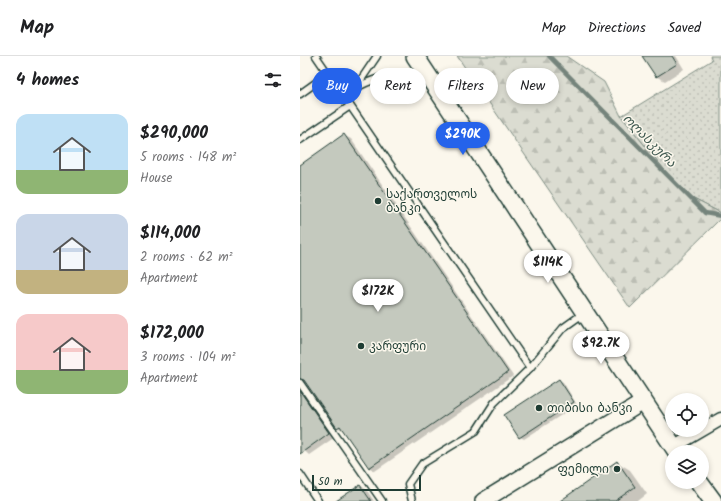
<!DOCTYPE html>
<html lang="en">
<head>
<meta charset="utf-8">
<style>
	:root { --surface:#fff; --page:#f6f6f6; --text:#202124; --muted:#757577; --line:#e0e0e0; --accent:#2563eb }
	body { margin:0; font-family:Kalam,"Noto Sans Georgian",sans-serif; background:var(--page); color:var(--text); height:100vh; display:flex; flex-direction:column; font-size:15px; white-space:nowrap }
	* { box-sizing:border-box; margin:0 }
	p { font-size:13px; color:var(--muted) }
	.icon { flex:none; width:22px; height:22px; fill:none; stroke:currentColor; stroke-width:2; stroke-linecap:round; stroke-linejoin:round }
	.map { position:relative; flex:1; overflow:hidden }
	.drawer { display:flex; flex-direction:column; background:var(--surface); width:300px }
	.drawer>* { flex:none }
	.hud { position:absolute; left:12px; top:12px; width:349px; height:36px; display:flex; gap:8px }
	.controls { position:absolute; left:365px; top:337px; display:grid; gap:8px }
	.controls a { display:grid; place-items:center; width:44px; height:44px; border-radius:50%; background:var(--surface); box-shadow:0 2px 6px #0003; font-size:20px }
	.scale { position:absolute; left:12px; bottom:10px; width:109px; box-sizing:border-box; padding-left:4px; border:2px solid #1f3d34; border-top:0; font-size:11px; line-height:14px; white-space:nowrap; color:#1f3d34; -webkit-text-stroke:3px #fbf7ec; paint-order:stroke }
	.price { position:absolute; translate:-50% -34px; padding:0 9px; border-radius:14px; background:#fff; color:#222; font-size:13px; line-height:26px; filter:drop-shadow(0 1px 2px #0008) }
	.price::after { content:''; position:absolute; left:50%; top:24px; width:12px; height:9px; margin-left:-6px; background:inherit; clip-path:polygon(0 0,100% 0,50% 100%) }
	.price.selected { background:var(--accent); color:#fff }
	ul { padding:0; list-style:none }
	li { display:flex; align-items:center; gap:12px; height:100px; padding:0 16px }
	li span { display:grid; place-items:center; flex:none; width:112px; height:80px; border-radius:12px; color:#555 }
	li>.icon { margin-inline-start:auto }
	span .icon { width:48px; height:48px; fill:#fffc; stroke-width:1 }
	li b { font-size:17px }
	h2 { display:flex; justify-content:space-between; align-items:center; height:48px; padding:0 16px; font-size:17px }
	.tag { padding:0 14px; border-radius:18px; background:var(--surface); box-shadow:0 2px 6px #0003; font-size:14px; line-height:36px }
	.tag.selected { background:var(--accent); color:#fff }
	header { display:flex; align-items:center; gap:24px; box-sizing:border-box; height:56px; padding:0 20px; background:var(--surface); border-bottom:1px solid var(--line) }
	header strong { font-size:19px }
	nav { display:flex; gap:22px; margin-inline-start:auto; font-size:14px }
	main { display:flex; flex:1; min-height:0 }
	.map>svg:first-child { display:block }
</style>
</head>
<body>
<header>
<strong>Map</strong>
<nav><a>Map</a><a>Directions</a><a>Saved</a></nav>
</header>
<main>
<section class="drawer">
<h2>4 homes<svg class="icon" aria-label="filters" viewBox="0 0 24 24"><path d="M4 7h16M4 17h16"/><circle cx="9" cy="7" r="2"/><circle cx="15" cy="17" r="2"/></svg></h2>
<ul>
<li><span style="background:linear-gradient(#bfe0f5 70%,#8fb573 0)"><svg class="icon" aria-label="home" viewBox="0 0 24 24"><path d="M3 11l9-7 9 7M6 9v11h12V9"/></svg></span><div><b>$290,000</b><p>5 rooms · 148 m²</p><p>House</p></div></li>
<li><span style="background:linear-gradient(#c9d6e8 70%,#c2b280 0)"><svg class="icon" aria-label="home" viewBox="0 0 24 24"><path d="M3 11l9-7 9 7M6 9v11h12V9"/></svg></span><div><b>$114,000</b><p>2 rooms · 62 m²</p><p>Apartment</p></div></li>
<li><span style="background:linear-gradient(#f6c9c9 70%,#8fb573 0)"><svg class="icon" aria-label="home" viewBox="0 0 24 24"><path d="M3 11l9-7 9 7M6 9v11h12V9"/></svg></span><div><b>$172,000</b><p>3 rooms · 104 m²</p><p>Apartment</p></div></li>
</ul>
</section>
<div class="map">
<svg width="421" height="445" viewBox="0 0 421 445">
	<defs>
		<pattern id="grass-dots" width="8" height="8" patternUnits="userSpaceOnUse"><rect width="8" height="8" fill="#dbdcd1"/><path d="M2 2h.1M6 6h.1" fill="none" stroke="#bcbeb4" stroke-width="1.8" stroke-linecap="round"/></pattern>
		<pattern id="forest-firs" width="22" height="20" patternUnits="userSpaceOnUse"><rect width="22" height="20" fill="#dbdcd1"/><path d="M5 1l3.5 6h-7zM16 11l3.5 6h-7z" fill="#bcbeb4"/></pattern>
	</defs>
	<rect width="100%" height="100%" fill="#fbf7ec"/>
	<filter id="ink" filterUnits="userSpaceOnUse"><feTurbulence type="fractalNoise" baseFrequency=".025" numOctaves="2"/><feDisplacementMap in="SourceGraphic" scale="8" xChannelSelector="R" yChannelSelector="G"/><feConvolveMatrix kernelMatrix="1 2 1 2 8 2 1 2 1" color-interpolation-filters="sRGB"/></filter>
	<g filter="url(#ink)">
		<path fill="url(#grass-dots)" stroke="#7d8c82" d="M410 0H421V157L384 138 321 60 412 4Z"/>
		<path fill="url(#forest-firs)" stroke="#7d8c82" d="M157 0H266L304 26 321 60 384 138 421 157V162L330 252Z"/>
		<g fill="#0003">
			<path d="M344 0H376L384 13 365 25 357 21Z"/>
			<path d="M45 80 51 83 213 320 75 415 69 411 44 375 37 371 6 326 3 327 35 381 9 399 0 391V110Z"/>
			<path d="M259 324 263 326 277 349 224 383 220 381Z"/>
			<path d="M317 406 330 414 347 438 338 445H262Z"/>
			<path d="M60 430 66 433 74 445H48Z"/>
		</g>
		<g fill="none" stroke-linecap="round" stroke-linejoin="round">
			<path stroke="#74847b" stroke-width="4.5" d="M249 0 405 157 421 160"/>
		</g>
		<g fill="#c4c9be" stroke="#1f3d34">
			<path d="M342 0H372L377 8 356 21Z"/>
			<path d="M44 78 208 316 69 412 40 370 37 372 4 324 0 323V109Z"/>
			<path d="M259 323 274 346 219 382 204 359Z"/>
			<path d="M0 335 29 377 0 398Z"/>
			<path d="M317 405 335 431 315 445H260Z"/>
			<path d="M60 429 71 445H36Z"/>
		</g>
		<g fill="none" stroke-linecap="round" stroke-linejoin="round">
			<defs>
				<g id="service">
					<path d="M16 0 230 312 194 347 176 375 122 408 108 428 112 445"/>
					<path d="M56 31 77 0"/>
					<path d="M0 38 28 18"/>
					<path d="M42 40C58 30 79 19 98 19 107 19 119 23 128 25"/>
					<path d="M0 84 50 50"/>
					<path d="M230 312 263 272 284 257"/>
					<path d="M0 327 82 445"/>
					<path d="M0 418 18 445"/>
				</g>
				<path id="minor" d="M373 391 421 363"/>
				<path id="tertiary" d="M183 445 343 346"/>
				<g id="secondary">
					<path d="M115 0 377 396"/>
					<path d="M399 426 413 445"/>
				</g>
			</defs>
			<use href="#service" stroke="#1f3d34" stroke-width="9"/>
			<use href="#minor" stroke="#1f3d34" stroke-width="15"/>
			<use href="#tertiary" stroke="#1f3d34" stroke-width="18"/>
			<use href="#secondary" stroke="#1f3d34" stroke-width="20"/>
			<use href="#service" stroke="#fbf7ec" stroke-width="6"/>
			<use href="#minor" stroke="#fbf7ec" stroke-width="12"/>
			<use href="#tertiary" stroke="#fbf7ec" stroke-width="15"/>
			<use href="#secondary" stroke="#fbf7ec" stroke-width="17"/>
		</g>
	</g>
	<g fill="#1f3d34" stroke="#fbf7ec" stroke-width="1.5">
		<circle cx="78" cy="145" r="4"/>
		<circle cx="61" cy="290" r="4"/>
		<circle cx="239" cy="352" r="4"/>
		<circle cx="317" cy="413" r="4"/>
	</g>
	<g text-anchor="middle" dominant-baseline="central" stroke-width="3" stroke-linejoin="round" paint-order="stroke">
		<g font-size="12" fill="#1f3d34" stroke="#fbf7ec" text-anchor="start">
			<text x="86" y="138">საქართველოს<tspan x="86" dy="14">ბანკი</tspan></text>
			<text x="69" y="290">კარფური</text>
			<text x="247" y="352">თიბისი ბანკი</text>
			<text x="309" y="413" text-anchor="end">ფემილი</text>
		</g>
		<g font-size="13" font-style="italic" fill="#425b52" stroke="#fbf7ec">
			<text transform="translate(349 85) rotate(45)">ოღასკურა</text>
		</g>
	</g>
</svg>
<div class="controls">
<a><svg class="icon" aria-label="locate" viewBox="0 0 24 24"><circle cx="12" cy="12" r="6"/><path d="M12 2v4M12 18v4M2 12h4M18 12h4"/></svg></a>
<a><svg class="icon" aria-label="layers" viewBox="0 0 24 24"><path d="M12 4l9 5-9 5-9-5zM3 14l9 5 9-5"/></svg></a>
</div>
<div class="scale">50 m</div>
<b class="price selected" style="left:163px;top:100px">$290K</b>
<b class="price" style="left:248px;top:228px">$114K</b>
<b class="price" style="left:78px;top:257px">$172K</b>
<b class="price" style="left:301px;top:309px">$92.7K</b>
<div class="hud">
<a class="tag selected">Buy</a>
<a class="tag">Rent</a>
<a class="tag">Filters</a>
<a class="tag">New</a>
</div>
</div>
</main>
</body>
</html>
